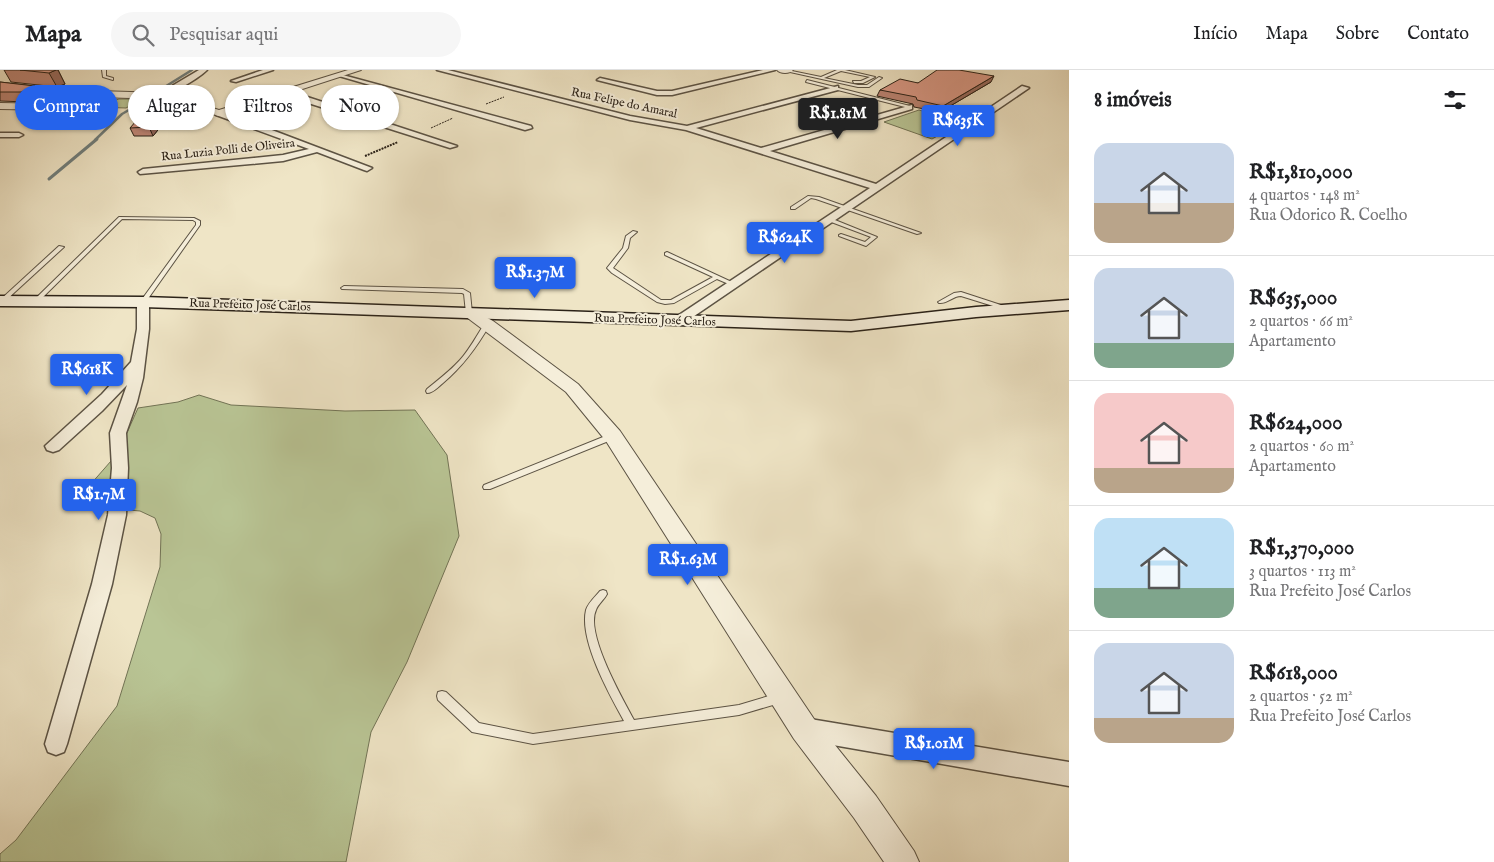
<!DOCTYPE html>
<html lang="pt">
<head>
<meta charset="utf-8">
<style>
	:root { --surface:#fff; --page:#f6f6f6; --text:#202124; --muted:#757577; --line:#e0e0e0; --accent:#2563eb }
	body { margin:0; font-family:"IM FELL English",serif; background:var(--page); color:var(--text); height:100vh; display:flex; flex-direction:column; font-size:19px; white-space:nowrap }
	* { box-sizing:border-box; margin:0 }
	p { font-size:16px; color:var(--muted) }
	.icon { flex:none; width:28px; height:28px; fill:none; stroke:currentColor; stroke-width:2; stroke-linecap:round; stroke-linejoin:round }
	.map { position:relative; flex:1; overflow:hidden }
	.sheet { display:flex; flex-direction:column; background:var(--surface); width:425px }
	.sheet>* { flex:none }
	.guide { position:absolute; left:15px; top:15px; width:475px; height:45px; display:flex; gap:10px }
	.price { position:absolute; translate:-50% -42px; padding:0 11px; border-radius:5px; background:var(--accent); color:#fff; font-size:16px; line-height:32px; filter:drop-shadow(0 1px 2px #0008) }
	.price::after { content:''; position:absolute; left:50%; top:30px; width:15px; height:11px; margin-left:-8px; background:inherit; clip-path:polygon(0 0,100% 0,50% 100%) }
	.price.on { background:#222; color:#fff }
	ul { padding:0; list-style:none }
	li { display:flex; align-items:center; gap:15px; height:125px; padding:0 25px }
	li+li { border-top:1px solid var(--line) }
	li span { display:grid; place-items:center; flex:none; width:140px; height:100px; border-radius:15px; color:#555 }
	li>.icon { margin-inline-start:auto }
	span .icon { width:60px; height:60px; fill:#fffc; stroke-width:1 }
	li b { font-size:21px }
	h2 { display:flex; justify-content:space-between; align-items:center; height:60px; padding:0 25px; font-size:21px }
	.pill { padding:0 18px; border-radius:22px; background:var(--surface); box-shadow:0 1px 4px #0004; font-size:18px; line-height:45px }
	.pill.on { background:var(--accent); color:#fff }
	header { display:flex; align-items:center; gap:30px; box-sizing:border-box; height:70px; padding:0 25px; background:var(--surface); border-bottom:1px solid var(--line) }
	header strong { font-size:24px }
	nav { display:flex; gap:28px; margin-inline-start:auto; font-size:18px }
	.search { width:350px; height:45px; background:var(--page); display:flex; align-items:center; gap:12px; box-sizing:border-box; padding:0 18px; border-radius:28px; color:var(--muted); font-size:19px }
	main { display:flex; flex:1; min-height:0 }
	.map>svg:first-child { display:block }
</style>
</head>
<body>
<header>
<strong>Mapa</strong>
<div class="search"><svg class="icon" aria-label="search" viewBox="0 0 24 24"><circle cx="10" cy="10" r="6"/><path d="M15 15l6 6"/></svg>Pesquisar aqui</div>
<nav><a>Início</a><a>Mapa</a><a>Sobre</a><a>Contato</a></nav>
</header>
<main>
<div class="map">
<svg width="1069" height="792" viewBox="0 0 1069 792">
	<rect width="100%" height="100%" fill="#efe5c6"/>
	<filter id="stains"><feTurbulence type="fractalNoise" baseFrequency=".004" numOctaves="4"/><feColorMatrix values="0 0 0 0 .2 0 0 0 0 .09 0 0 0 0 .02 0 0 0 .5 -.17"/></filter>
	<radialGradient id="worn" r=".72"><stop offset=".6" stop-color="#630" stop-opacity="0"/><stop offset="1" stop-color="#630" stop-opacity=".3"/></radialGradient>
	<g fill="#b9c595" stroke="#727456">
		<path d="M119 29H142L126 38 95 37Z"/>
		<path d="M919 40 962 52 932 69 884 52Z"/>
		<path d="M199 325 231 335 345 341 415 340 447 385 459 466 407 592 371 662 346 792H0V784L16 770 117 636 160 497 161 464 155 448 140 441 95 437 87 424 90 415 118 383 138 338 178 332Z"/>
	</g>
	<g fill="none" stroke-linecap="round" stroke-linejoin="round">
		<g stroke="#707e7c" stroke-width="2.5">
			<path d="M155 23 192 0"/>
			<path d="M95 70 122 44 146 30"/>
		</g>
		<path stroke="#707e7c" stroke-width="3" d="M49 109 97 69"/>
		<defs>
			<g id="service">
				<path d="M102 0H106V6L113 8V10L103 7Z"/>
				<path d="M781 0H787L821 7 837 0H845L875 7 863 13H854L853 11H861L870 7 841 1 824 8 858 15H867L879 7 882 8 869 17H858Z"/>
				<path d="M807 10 910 36 911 37 909 38 806 12Z"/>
				<path d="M808 126 819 127 921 163 917 164 816 129 811 128 795 139H791V137Z"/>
				<path d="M119 147 194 148 200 151V155L145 233H141L140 232 196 155V152L193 150 122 149 38 232H34V230Z"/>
				<path d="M826 148H830L877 167 866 176 839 166V165L841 164 865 172 871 167 826 150Z"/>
				<path d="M633 161 637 162 630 168 628 178 613 198 661 230H671L713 207 665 185V183L667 182 736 214 731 215 717 209 674 233 665 234 657 232 612 203 607 198 623 178 626 166Z"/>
				<path d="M59 176 64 177 4 232H0V230Z"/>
				<path d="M344 216 463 219 470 223 472 243 469 245 466 243 464 224 462 223 342 219 341 218Z"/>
				<path d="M961 222 1010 238 1011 239 1010 240H1006L961 226C953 226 947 234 939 233L938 232 954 223Z"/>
				<path d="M487 252 490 254C477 277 463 296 443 313 438 317 433 323 427 323L426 321 427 319C438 310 450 301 460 290 470 279 477 265 485 253Z"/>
				<path d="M613 363 616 364 617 366 616 368 490 419H484L483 417 484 415Z"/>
				<path d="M603 520 606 521 607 524C604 530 598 534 596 540 585 563 622 628 634 650L739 635 779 623 783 624 784 628 783 632 739 645 533 674 472 662 438 630 437 626 438 622 442 621 446 622 479 653 533 664 624 651C609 624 579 570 586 540 588 533 595 527 600 521Z"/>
			</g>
			<g id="minor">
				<path d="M199 0H207C199 8 161 32 151 26L172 16Z"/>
				<path d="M263 0H273L236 12 231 11Z"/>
				<path d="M437 0H448L630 46 687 56 838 16V20L696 58 761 78 912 35V39L770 81 876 114 1022 16 1029 18 684 253H676L674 250 676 247 870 118 686 60 630 50Z"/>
				<path d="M763 0H775L672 25H657L597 10 600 8 657 21H672Z"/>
				<path d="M339 4 531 56 532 58 525 60 339 6Z"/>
				<path d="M283 21H289L457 76 450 78 283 25Z"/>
				<path d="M216 41H222L372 98 367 101 364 100 317 82 283 91 140 104 138 102 143 99 283 85 309 79 216 45Z"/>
				<path d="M0 63H19L23 65 19 67H0Z"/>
				<path d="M143 228 149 232V259L143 308 137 332 126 363 128 398 126 445 112 514 67 674 64 682 56 685 48 682 45 674 92 514 108 445 112 398 110 363 127 315 102 341 59 380 53 382 47 380 45 376 102 324 131 292 137 259V232Z"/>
				<path d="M804 648 1069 692V716L804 670 796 667 793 659 796 651Z"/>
			</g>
			<g id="tertiary">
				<path d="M348 0H361L219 46 163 29 65 26 0 19V13L65 20 164 23 219 40Z"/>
				<path d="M777 0H793C790 4 780 4 777 0Z"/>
				<path d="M88 30 93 33 91 35 57 40 0 39V33L57 34Z"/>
				<path d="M469 238 493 251 578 314 620 361 814 649 876 726 914 781 919 792H884L854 748 794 669 606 371 566 322 461 243 464 240Z"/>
			</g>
			<path id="secondary" d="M0 226 143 227 851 251 976 237 1069 230V240L976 247 851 261 143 237 0 236Z"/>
		</defs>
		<use href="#service" stroke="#5c5344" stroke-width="2"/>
		<use href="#minor" stroke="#5c5344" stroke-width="3"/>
		<use href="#tertiary" stroke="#5c5344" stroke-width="2"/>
		<use href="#secondary" stroke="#2b2218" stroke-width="3"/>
		<g stroke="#2b2218" stroke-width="1" stroke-dasharray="2 1" stroke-linecap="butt">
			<path d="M486 34 504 27"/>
			<path d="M431 58 453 48"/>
		</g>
		<path stroke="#2b2218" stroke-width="2" stroke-dasharray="2 1" stroke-linecap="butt" d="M365 86 398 72"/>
		<use href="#service" fill="#f5eeda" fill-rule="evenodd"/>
		<use href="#minor" fill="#f5eeda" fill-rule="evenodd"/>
		<use href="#tertiary" fill="#f5eeda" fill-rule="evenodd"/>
		<use href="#secondary" fill="#f5eeda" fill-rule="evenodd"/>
	</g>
	<g fill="#bb8473" stroke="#2b2218">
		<path d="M4 0H58L65 14 57 17 11 12Z"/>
		<path d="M0 12 35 16 40 25 27 32 0 31Z"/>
		<path d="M991 12 940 42 914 37 913 34 877 26 880 20 918 13Z"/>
		<path d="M168 36 171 44 153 66H134L130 58Z"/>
	</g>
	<g fill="#986b5e" stroke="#2b2218">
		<path d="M56 0H58L65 14 57 17 49 3Z"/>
		<path d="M994 6 991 12 940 42 943 36Z"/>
		<path d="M35 16 40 25 27 32 21 22Z"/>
		<path d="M168 36 171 44 153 66 149 57Z"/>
	</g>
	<g fill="#d99986" stroke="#2b2218">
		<path d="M20 0H56L49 3Z"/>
		<path d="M937 0H959L994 6 943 36 917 30 916 27 880 20 900 9 918 13Z"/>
		<path d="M0 12 35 16 21 22H0Z"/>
		<path d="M168 36 149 57 130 58 143 43Z"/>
	</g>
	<g text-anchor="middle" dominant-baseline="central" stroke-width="4" stroke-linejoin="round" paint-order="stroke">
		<g font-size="12" fill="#2b2218" stroke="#f5eeda">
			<text transform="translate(624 33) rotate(12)">Rua Felipe do Amaral</text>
			<text transform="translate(228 80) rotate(-6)">Rua Luzia Polli de Oliveira</text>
			<text transform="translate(250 235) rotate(2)">Rua Prefeito José Carlos</text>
			<text transform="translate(655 250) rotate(2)">Rua Prefeito José Carlos</text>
		</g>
	</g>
	<rect width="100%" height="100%" filter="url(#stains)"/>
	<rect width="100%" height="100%" fill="url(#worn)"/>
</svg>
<b class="price on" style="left:838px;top:70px">R$1.81M</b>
<b class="price" style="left:958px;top:77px">R$635K</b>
<b class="price" style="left:785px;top:194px">R$624K</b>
<b class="price" style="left:535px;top:229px">R$1.37M</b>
<b class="price" style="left:87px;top:326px">R$618K</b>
<b class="price" style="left:99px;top:451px">R$1.7M</b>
<b class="price" style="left:688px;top:516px">R$1.63M</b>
<b class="price" style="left:934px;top:700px">R$1.01M</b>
<div class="guide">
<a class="pill on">Comprar</a>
<a class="pill">Alugar</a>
<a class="pill">Filtros</a>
<a class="pill">Novo</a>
</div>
</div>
<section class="sheet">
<h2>8 imóveis<svg class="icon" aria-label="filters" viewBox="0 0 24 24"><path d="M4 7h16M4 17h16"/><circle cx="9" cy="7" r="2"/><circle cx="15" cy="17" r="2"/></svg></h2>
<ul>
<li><span style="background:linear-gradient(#c9d6e8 60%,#b9a48a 0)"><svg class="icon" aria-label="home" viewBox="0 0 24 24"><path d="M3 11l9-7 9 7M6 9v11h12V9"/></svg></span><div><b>R$1,810,000</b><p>4 quartos · 148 m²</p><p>Rua Odorico R. Coelho</p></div></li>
<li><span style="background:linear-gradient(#c9d6e8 75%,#7fa58c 0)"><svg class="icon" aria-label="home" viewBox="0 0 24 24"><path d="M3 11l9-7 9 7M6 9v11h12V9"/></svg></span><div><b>R$635,000</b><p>2 quartos · 66 m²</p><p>Apartamento</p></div></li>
<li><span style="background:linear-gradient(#f6c9c9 75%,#b9a48a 0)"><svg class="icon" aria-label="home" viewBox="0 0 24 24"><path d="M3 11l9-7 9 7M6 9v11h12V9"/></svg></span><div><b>R$624,000</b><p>2 quartos · 60 m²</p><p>Apartamento</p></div></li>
<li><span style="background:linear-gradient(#bfe0f5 70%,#7fa58c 0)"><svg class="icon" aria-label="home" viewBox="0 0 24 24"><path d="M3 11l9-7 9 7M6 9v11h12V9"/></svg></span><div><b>R$1,370,000</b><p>3 quartos · 113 m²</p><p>Rua Prefeito José Carlos</p></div></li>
<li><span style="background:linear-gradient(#c9d6e8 75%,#b9a48a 0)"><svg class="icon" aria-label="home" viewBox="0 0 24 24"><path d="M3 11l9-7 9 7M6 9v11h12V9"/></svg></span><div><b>R$618,000</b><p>2 quartos · 52 m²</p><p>Rua Prefeito José Carlos</p></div></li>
</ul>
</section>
</main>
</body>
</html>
